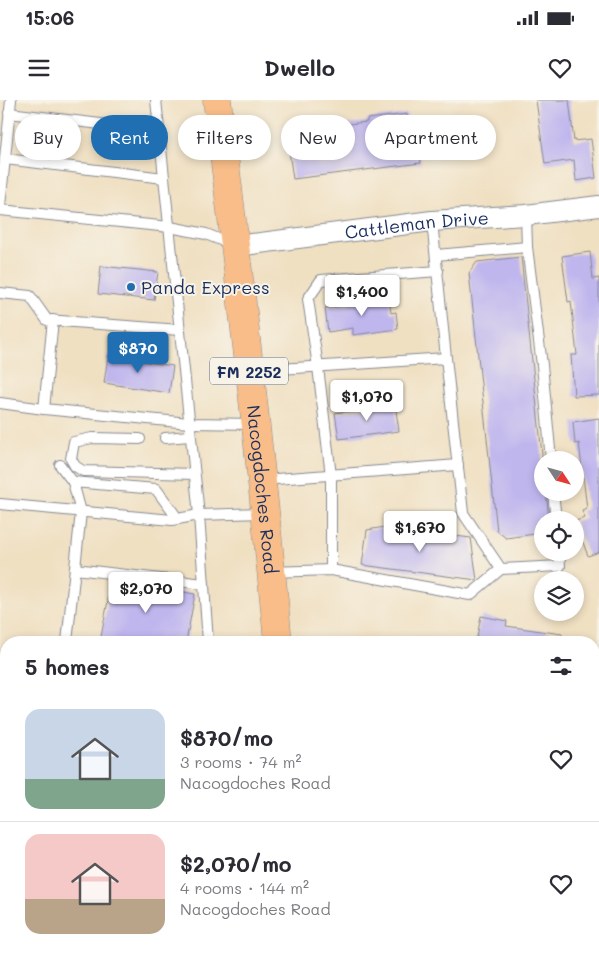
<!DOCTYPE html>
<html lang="en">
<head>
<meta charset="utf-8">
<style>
	:root { --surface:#fff; --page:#f2f2f3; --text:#2b2b33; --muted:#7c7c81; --line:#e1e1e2; --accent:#1f6fb2 }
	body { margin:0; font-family:Mali,sans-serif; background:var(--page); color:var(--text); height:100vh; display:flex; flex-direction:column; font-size:19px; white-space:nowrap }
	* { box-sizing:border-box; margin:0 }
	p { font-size:16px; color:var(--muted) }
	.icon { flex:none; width:28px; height:28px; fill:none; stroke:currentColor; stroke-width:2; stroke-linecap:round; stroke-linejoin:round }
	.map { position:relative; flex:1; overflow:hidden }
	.panel { position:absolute; left:0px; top:536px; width:600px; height:321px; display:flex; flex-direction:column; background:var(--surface); border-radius:20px 20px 0 0; box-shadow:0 2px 8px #0003 }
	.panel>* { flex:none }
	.hud { position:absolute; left:15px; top:15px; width:570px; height:45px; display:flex; gap:10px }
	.needle { width:32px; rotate:126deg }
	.tools { position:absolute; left:534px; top:351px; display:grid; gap:10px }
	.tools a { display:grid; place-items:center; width:50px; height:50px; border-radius:50%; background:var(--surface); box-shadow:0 2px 8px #0003; font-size:25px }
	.price { position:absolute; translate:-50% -42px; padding:0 11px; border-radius:5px; background:#fff; color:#222; font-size:16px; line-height:32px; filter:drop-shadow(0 1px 2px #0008) }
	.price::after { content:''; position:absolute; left:50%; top:30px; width:15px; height:11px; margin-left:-8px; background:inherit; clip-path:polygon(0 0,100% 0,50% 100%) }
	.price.on { background:var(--accent); color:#fff }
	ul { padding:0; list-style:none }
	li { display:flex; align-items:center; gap:15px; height:125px; padding:0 25px }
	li+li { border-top:1px solid var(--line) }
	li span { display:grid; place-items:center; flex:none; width:140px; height:100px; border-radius:15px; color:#555 }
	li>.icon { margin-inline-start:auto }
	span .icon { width:60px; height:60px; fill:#fffc; stroke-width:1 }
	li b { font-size:21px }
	h2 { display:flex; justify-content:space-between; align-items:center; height:60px; padding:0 25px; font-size:21px }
	.chip { padding:0 18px; border-radius:22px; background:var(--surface); box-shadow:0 2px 8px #0003; font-size:18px; line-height:45px }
	.chip.on { background:var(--accent); color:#fff }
	.status { display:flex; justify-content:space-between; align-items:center; height:35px; padding:0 25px; background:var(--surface); direction:ltr }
	.status svg { height:14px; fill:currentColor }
	header { display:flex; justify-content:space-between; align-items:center; height:65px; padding:0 25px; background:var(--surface); font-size:22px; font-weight:800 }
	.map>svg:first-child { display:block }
</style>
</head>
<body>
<div class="status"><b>15:06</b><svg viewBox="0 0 49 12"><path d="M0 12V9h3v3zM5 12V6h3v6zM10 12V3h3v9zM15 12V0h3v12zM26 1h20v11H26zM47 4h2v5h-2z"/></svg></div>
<header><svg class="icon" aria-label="menu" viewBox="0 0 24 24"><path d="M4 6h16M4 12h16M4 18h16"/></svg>Dwello<svg class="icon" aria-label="heart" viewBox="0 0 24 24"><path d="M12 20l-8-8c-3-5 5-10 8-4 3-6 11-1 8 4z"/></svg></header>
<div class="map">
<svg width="599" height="857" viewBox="0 0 599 857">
	<rect width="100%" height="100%" fill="#f7f3e8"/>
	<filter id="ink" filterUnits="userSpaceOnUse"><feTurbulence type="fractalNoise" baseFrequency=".02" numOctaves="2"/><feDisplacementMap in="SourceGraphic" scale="10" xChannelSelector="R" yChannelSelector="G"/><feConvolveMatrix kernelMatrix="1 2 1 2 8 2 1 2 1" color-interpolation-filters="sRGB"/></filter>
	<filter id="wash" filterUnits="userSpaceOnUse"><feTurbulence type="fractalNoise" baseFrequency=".0096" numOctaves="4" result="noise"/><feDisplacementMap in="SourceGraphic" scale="20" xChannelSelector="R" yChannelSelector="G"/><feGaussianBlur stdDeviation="1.12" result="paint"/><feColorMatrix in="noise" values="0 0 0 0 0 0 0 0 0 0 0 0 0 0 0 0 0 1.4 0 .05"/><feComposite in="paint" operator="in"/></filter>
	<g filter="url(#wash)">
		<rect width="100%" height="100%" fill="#f0e0c2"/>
		<g id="blocks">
			<g fill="#bfb6ee">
				<path d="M536 0H569L574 41 591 39 596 78 576 81 574 60 545 64Z"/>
				<path d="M407 14V18H416L421 63 293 79 289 51 341 45 339 25 367 22V19Z"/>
				<path d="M590 152 593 179 599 178V295L574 296 571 255H577L571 201 568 202 562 156Z"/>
				<path d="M521 157 542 354V392H546L549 420H542V433L506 438 497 431 469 173 477 162Z"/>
				<path d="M101 166 158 172 154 200 98 194Z"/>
				<path d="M370 198 371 202 389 199 391 213 396 212 398 229 353 235V228L328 232 325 208 349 205 348 202Z"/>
				<path d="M108 256 173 266 169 293 104 283Z"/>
				<path d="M395 304 399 331 339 339 335 313Z"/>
				<path d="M599 318V452L588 456 575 421 585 418 582 411 587 409 579 343 575 344 573 322Z"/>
				<path d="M385 427 471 438 477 480 362 465 367 430Z"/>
				<path d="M112 480 195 494 186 542H100Z"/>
				<path d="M481 516 507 521 506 526 562 534 561 542H476Z"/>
			</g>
		</g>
	</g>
	<g filter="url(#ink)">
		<use href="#blocks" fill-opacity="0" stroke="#868890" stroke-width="1"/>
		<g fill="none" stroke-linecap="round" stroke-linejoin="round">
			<defs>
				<g id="lane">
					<path d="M156 0 199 415 208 542"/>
					<path d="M9 13 159 31"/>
					<path d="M5 59 164 78"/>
					<path d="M0 106 11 0"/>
					<path d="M0 110 170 127 206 134 233 145"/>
					<path d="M526 115 527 147"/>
					<path d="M432 121 446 258"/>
					<path d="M436 155 527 147 542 265 551 360"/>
					<path d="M0 193 30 196 47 220 180 230"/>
					<path d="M250 271 446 258 463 413 501 469 470 495 331 470 271 472"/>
					<path d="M0 303 44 309 189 323 255 324"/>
					<path d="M44 309 53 220"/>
					<path d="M165 338 190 336"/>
					<path d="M140 339 92 338 74 342 71 359 75 366 83 371 194 374"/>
					<path d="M60 365 73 382"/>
					<path d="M263 380 458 365"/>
					<path d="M553 392 556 420"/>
					<path d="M0 404 172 420 199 415 264 413"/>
					<path d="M75 469 204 484"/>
					<path d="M501 469 560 466 559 452"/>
					<path d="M331 470V376L318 267 308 199 321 180 438 171"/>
					<path d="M67 542 81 412 73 382 156 389 178 419"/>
					<path d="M0 562 6 563"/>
					<path d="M0 629 6 636"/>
					<path d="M0 715 6 723"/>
					<path d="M0 841H6"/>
					<path d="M89 851 138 857"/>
				</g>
				<g id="street">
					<path id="s1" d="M236 146 432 121 526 115 599 106"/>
					<path d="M594 629H599"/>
					<path d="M477 851 478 857"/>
				</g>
				<g id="primary">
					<path id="s2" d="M217 0C240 180 261 361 278 542"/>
					<path d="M315 851V857"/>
				</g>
			</defs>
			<use href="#lane" stroke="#868890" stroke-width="12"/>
			<use href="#street" stroke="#868890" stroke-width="22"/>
			<use href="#primary" stroke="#868890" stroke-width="29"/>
			<use href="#lane" stroke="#fff" stroke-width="10"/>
			<use href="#street" stroke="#fff" stroke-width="20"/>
			<use href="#primary" stroke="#f8bd88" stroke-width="28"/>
		</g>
	</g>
	<circle fill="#1f6fb2" stroke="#f7f3e8" stroke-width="2" cx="131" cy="187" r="5"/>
	<g text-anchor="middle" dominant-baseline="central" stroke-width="4" stroke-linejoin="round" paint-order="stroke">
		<rect fill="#f7f3e8" stroke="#5d6a87" stroke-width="1" x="210" y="257.5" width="78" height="27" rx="4"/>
		<g font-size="16" font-weight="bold" fill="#1b2f5e">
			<text x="249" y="271">FM 2252</text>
		</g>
		<g font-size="18" fill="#1b2f5e" stroke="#f7f3e8">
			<text stroke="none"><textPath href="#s1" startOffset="182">Cattleman Drive</textPath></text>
			<text stroke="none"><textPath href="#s2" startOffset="392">Nacogdoches Road</textPath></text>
		</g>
		<g font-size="18" fill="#1b2f5e" stroke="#f7f3e8" text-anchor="start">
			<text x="141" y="187">Panda Express</text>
		</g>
	</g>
</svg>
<div class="tools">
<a><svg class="needle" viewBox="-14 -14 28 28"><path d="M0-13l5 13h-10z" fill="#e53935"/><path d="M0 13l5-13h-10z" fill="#7c7c81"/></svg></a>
<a><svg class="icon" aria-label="locate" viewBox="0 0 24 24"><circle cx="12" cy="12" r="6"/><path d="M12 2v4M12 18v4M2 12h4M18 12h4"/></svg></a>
<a><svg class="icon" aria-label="layers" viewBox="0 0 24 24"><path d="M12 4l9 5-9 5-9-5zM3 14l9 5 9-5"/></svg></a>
</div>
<b class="price" style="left:362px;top:217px">$1,400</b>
<b class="price on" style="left:138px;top:274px">$870</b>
<b class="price" style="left:367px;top:322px">$1,070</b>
<b class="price" style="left:420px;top:453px">$1,670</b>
<b class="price" style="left:146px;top:514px">$2,070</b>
<div class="hud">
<a class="chip">Buy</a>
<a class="chip on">Rent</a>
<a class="chip">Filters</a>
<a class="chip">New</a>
<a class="chip">Apartment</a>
</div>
<section class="panel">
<h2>5 homes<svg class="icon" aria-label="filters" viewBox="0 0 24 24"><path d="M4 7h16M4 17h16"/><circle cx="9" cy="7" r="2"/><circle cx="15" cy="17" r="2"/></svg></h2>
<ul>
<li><span style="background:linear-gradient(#c9d6e8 70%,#7fa58c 0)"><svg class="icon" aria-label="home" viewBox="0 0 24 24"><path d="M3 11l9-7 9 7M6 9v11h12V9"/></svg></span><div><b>$870/mo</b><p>3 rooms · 74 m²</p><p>Nacogdoches Road</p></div><svg class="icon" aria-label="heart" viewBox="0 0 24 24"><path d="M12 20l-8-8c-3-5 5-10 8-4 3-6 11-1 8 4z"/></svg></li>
<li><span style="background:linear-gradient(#f6c9c9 65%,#b9a48a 0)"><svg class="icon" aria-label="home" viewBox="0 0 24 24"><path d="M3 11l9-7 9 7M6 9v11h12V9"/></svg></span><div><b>$2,070/mo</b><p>4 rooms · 144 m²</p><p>Nacogdoches Road</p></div><svg class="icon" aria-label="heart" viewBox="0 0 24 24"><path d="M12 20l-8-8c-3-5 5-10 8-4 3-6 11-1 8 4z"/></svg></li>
</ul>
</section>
</div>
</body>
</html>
